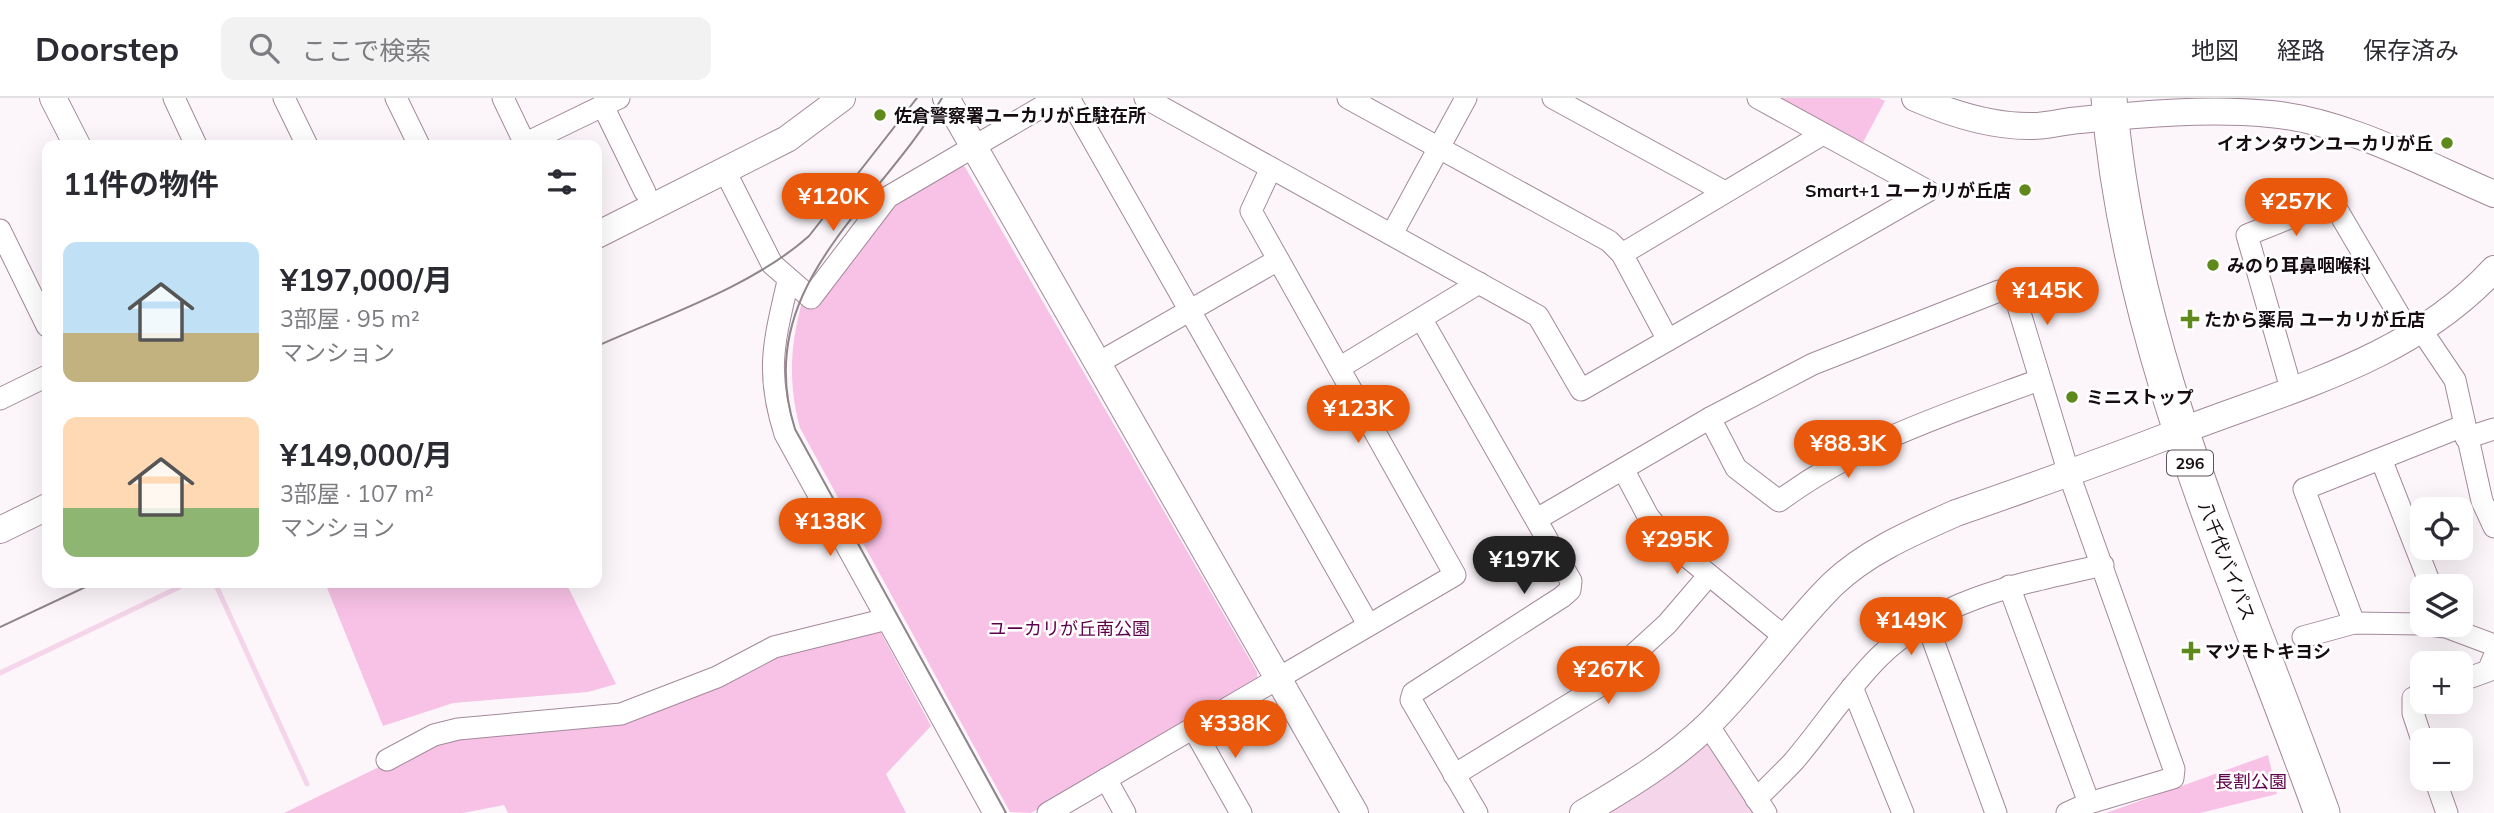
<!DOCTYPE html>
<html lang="ja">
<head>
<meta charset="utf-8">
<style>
	:root { --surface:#fff; --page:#f2f2f3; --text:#2b2b33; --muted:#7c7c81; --line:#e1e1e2; --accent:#ea580c }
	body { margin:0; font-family:Mulish,"Noto Sans JP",sans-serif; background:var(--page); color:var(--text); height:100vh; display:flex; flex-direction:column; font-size:26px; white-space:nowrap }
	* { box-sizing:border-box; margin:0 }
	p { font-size:23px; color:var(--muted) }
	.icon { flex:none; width:38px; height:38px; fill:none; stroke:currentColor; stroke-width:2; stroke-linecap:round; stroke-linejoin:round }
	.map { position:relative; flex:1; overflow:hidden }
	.drawer { position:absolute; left:42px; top:42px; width:560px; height:448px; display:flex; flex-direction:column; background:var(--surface); border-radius:14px; box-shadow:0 7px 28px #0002 }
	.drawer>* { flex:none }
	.buttons { position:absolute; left:2410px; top:399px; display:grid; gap:14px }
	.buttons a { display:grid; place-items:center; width:63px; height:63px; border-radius:14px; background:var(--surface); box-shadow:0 7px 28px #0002; font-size:35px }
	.price { position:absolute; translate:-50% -60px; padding:0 16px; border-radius:24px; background:var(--accent); color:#fff; font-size:23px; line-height:46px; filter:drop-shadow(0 2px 4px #0008) }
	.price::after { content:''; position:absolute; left:50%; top:42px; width:21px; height:16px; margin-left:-10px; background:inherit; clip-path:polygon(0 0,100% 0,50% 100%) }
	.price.on { background:#222; color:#fff }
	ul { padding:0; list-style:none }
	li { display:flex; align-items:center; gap:21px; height:175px; padding:0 21px }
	li span { display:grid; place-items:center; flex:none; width:196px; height:140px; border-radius:14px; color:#555 }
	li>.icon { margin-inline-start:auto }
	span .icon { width:84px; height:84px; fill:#fffc; stroke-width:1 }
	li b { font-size:30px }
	h2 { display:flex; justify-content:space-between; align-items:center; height:84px; padding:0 21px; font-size:30px }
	header { display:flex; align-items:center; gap:42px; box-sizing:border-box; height:98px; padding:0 35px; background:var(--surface); border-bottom:2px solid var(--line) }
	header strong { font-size:33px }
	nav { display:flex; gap:38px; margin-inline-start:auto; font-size:24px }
	.search { width:490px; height:63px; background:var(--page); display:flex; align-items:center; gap:18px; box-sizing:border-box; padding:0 24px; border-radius:14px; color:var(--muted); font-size:26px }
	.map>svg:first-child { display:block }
</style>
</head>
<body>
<header>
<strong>Doorstep</strong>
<div class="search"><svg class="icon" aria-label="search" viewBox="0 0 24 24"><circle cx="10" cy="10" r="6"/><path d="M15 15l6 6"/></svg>ここで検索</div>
<nav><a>地図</a><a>経路</a><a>保存済み</a></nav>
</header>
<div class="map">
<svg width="2494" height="715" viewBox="0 0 2494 715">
	<rect width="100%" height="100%" fill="#fcf6fa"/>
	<g fill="#f8c2e6">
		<path d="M1770 0H1879L1885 3 1860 50Z"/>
		<path d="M960 67 965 69 1257 574 1258 585 1031 715 1010 714 800 330C788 285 790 248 802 204L815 211 896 105Z"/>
		<path d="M325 485H566L616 586 588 594 453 605 383 628Z"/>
		<path d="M879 531 931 628 886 676 906 715H508L504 707 463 715H284L437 641 598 625 776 558Z"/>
		<path d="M2268 657 2277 696 2200 715H2106Z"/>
	</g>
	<path fill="#f5d5ea" d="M1704 638 1756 715H1594Z"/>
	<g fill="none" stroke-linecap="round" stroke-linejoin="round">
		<g stroke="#f5d5ea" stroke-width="5">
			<path d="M215 485 307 686"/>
			<path d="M0 575 188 485"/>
		</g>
		<defs>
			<g id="minor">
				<path d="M174 0 196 47"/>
				<path d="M284 0 307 47"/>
				<path d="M396 0 419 47"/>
				<path d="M503 0 525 46"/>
				<path d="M1069 0 1368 526"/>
				<path d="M1145 0 1538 218 1581 292 1928 93 1758 0"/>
				<path d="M1348 0 1609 143 1622 156 1668 242"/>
				<path d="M1553 0 1725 94"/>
				<path d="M603 8 645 94"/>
				<path d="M522 47 619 0"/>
				<path d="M725 73 772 166 811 200 888 99 1057 0"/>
				<path d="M0 132 47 228"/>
				<path d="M1392 136 1466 0"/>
				<path d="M1622 156 1823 36"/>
				<path d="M788 183C774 244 765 274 785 336L994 715"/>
				<path d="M1422 222 1571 483 1570 492 1562 499 1413 595 1411 602 1477 715"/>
				<path d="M2422 233 2455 282 2482 403 2494 429"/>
				<path d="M1098 265 1278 162"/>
				<path d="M1339 270 1479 185"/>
				<path d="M2292 294 2247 137 2332 103 2412 239"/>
				<path d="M0 301 47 278"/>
				<path d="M1710 320 1736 370 1779 403C1861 343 1944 317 2039 282"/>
				<path d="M2466 340 2494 331"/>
				<path d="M2381 361 2431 488"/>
				<path d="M1623 371 1648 418 1669 444 1786 540"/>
				<path d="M1537 421 1710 320 1813 266 1999 193 2014 195 2069 376 2174 671 2173 680 2089 705 2067 715"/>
				<path d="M2009 488 2089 705"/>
				<path d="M1926 523 1996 715"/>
				<path d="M2354 525 2304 391 2463 328"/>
				<path d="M2428 527 2446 529 2494 547"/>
				<path d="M2303 539 2354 525 2422 526"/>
				<path d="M2460 583 2488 573 2494 559"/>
				<path d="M1852 589 1903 715"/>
				<path d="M2422 597 2413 600V615L2422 642"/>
				<path d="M1708 627 1766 715"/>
				<path d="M1193 630 1241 715"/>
				<path d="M387 662 434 637 458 631 621 616 717 579 774 549 887 521"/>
				<path d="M1454 677 1598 589 1667 526 1709 477"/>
				<path d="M1106 681 1125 715"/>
				<path d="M2435 681 2447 715"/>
				<path d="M1756 701C1769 688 1782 676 1794 663 1823 629 1847 591 1879 559 1939 500 2023 485 2103 467"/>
				<path d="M1048 715 1455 477 1251 113 1271 70"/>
			</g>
			<g id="tertiary">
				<path d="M53 0 77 47"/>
				<path d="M946 0 1355 715"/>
				<path d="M1915 0C1952 16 1992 29 2033 28 2048 28 2064 23 2080 22 2143 16 2207 10 2270 16 2344 22 2426 67 2494 96"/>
				<path d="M597 137 787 41 842 0"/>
				<path d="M0 432 47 409"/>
				<path d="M1583 715C1627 689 1672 662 1709 626 1753 583 1788 531 1832 487 1866 454 1913 434 1956 415 2031 389 2106 362 2181 333 2292 290 2410 262 2494 171"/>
			</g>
			<path id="trunk" d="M2109 0C2129 251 2238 481 2322 715"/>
		</defs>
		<use href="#minor" stroke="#a3899a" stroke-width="23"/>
		<use href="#tertiary" stroke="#a3899a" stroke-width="28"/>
		<use href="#trunk" stroke="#a3899a" stroke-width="37"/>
		<use href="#minor" stroke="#fff" stroke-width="21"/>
		<use href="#tertiary" stroke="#fff" stroke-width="26"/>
		<use href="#trunk" stroke="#fff" stroke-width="35"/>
		<g stroke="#8e868b" stroke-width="2">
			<path d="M942 0C878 109 750 189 795 331L1006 715"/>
			<path d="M597 248C664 218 755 187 809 138L917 0"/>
			<path d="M0 529 94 485"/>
		</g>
	</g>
	<g fill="#5f8a1b" stroke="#fff" stroke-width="2.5">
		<circle cx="880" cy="17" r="7"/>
		<circle cx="2447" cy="45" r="7"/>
		<circle cx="2025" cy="92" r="7"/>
		<circle cx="2213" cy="167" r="7"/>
		<path d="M2186.5 210.5h7v7h7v7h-7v7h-7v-7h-7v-7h7z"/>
		<circle cx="2072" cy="299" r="7"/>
		<path d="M2187.5 542.5h7v7h7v7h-7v7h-7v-7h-7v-7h7z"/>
	</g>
	<g text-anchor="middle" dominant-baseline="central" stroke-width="5" stroke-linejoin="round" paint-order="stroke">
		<rect fill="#fff" stroke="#5c5559" stroke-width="2" x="2167" y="352.5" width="46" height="25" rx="5"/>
		<g font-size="16" font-weight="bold" fill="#160c12">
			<text x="2190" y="365">296</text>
		</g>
		<g font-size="18" font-weight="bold" fill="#160c12" stroke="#fff" text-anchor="start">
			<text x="894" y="17">佐倉警察署ユーカリが丘駐在所</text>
			<text x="2433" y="45" text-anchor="end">イオンタウンユーカリが丘</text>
			<text x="2011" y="92" text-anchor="end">Smart+1 ユーカリが丘店</text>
			<text x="2227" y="167">みのり耳鼻咽喉科</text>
			<text x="2204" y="221">たから薬局 ユーカリが丘店</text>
			<text x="2086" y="299">ミニストップ</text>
			<text x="2205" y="553">マツモトキヨシ</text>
		</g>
		<g font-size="18" fill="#160c12" stroke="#fff">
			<text transform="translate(2227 463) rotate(69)">八千代バイパス</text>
		</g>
		<g font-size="18" fill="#5e004b" stroke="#fff">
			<text x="1069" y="530">ユーカリが丘南公園</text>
			<text x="2251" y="683">長割公園</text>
		</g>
	</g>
</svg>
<div class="buttons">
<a><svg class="icon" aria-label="locate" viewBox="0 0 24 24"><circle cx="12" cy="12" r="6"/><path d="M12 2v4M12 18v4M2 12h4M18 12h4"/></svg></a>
<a><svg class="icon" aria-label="layers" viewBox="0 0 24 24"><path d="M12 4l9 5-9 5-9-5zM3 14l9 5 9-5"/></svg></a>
<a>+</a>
<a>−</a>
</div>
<b class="price" style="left:833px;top:135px">¥120K</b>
<b class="price" style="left:2296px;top:140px">¥257K</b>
<b class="price" style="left:2047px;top:229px">¥145K</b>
<b class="price" style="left:1358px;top:347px">¥123K</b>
<b class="price" style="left:1848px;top:382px">¥88.3K</b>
<b class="price" style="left:830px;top:460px">¥138K</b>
<b class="price" style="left:1677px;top:478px">¥295K</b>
<b class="price on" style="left:1524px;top:498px">¥197K</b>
<b class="price" style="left:1911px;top:559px">¥149K</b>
<b class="price" style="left:1608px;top:608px">¥267K</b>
<b class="price" style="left:1235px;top:662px">¥338K</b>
<section class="drawer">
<h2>11件の物件<svg class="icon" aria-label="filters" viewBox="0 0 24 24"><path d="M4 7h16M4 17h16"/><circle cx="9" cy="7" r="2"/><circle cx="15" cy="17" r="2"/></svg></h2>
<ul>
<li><span style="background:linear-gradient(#bfe0f5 65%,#c2b280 0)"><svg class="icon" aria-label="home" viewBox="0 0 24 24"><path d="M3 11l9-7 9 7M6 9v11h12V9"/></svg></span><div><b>¥197,000/月</b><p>3部屋 · 95 m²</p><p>マンション</p></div></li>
<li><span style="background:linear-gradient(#ffd9b3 65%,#8fb573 0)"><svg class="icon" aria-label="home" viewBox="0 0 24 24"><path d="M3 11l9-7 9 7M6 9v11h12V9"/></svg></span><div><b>¥149,000/月</b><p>3部屋 · 107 m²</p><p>マンション</p></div></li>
</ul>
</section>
</div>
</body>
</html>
